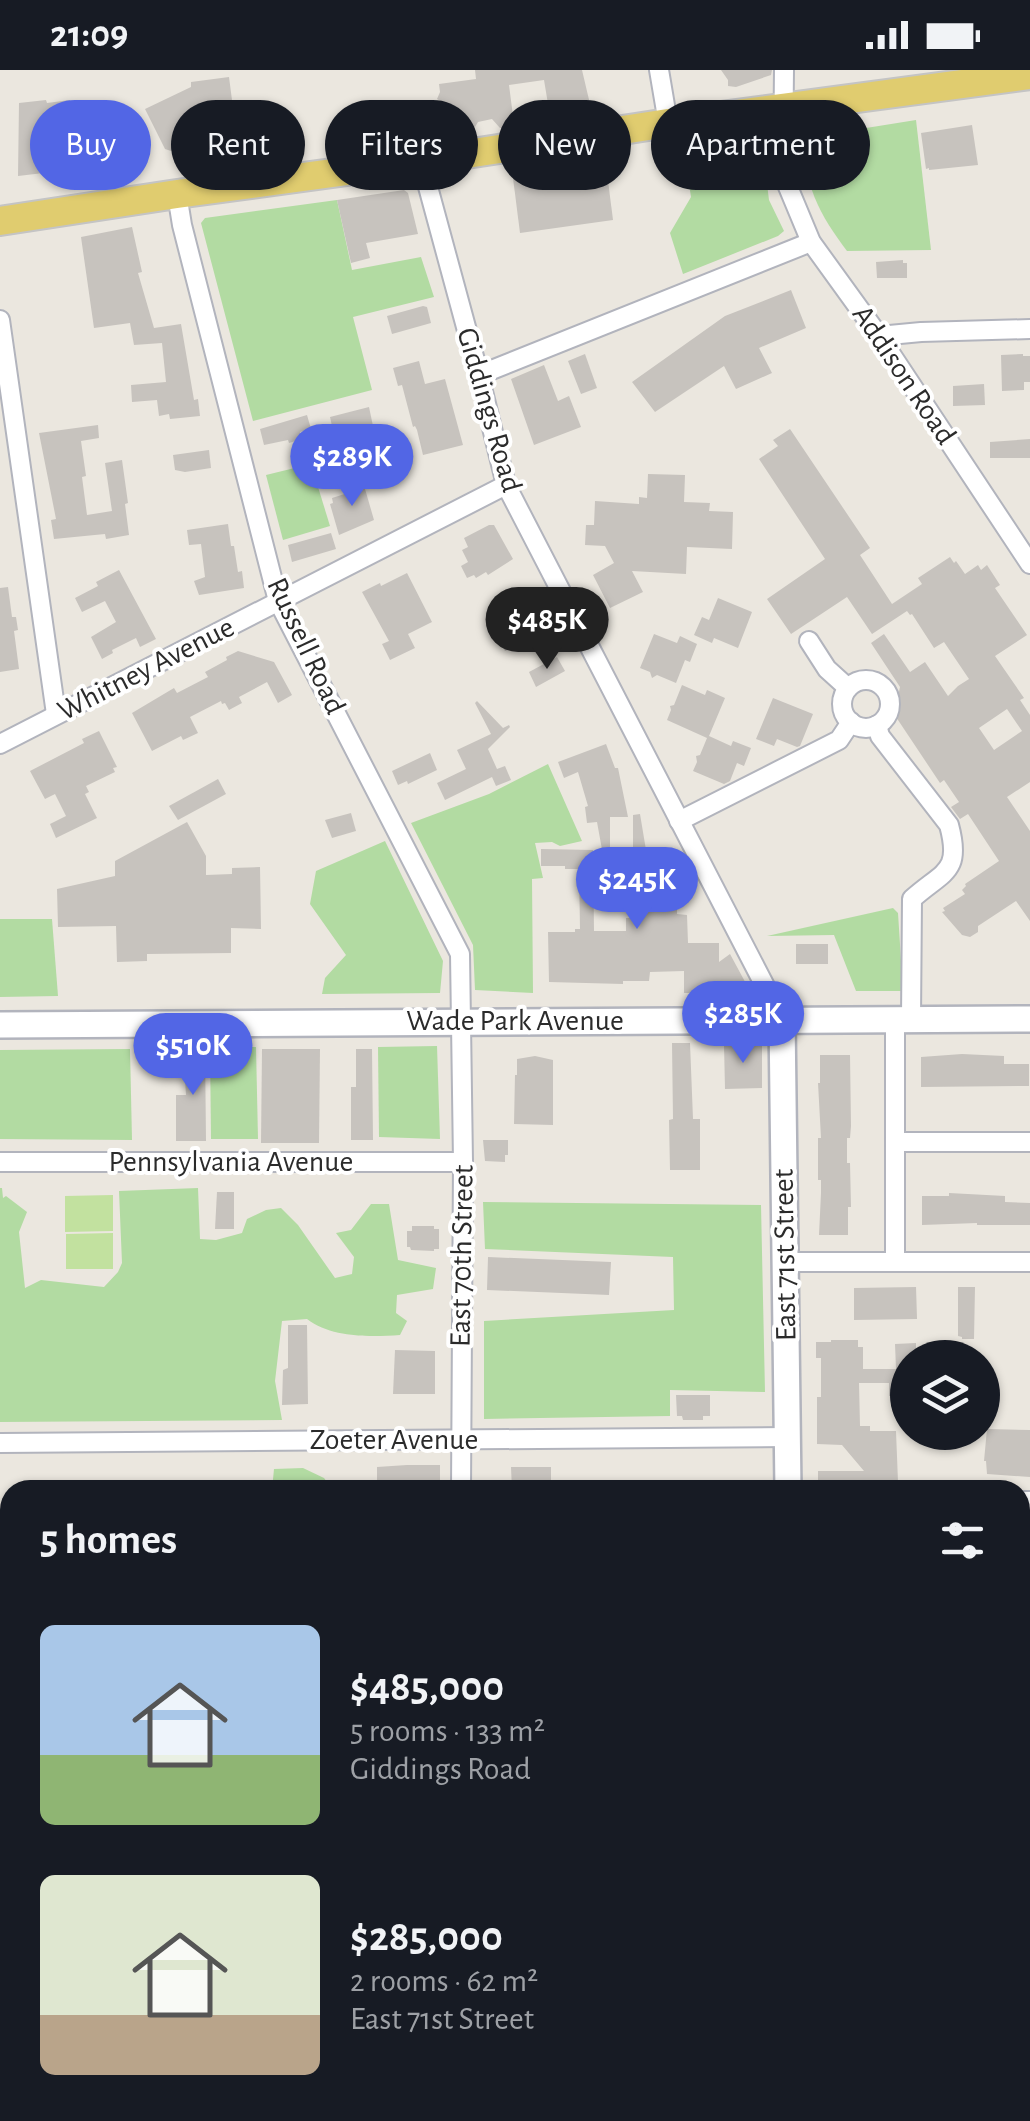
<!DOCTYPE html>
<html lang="en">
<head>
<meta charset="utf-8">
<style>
	:root { --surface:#171b24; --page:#20242c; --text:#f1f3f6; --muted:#9ea1a6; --accent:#5266e5 }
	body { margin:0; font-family:"Alegreya Sans",sans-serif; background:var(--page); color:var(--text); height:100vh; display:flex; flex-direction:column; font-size:38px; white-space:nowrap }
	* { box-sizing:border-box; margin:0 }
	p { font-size:32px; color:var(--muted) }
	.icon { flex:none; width:55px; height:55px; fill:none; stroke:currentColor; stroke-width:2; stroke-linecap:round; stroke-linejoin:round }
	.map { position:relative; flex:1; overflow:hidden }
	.panel { position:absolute; left:0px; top:1410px; width:1030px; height:642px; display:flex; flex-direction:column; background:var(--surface); border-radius:30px 30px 0 0; box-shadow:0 2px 8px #0004 }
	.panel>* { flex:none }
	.hud { position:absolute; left:30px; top:30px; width:970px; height:90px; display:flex; gap:20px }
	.controls { position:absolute; left:890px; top:1270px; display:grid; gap:20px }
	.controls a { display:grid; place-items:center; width:110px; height:110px; border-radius:50%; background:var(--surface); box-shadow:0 2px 8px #0004; font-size:50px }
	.price { position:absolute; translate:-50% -85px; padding:0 22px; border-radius:35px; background:var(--accent); color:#fff; font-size:32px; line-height:65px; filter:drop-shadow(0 2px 5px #0008) }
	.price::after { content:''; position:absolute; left:50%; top:60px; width:30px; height:22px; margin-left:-15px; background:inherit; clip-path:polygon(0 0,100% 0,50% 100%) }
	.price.on { background:#222; color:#fff }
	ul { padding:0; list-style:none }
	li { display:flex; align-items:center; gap:30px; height:250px; padding:0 40px }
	li span { display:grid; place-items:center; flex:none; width:280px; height:200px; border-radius:15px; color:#555 }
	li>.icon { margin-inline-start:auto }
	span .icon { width:120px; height:120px; fill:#fffc; stroke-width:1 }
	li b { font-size:42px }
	h2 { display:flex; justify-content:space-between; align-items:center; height:120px; padding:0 40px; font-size:42px }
	.chip { padding:0 35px; border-radius:45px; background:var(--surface); box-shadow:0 2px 8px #0004; font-size:35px; line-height:90px }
	.chip.on { background:var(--accent); color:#fff }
	.status { display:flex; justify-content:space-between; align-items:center; height:70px; padding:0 50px; background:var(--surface); direction:ltr }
	.status svg { height:28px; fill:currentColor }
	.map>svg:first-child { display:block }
</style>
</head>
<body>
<div class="status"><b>21:09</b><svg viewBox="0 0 49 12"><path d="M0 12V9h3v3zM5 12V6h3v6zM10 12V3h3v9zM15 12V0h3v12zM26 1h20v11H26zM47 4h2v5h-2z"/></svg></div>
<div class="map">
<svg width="1030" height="2051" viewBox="0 0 1030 2051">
	<rect width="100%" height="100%" fill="#ebe7df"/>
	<g fill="#b2dba2">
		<path d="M916 50 931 180 847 181C822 148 798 109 810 67Z"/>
		<path d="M749 71 758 72 763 82 769 130 784 161 778 166 683 204 670 163 691 127 686 94 674 82Z"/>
		<path d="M337 130 352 200 421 187 434 227 353 247 372 320 253 351 201 153 205 148Z"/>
		<path d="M311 394 330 456 283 470 266 405Z"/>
		<path d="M548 694 582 771 560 776 552 772 535 773 543 808 532 809 533 923 475 920 473 875 411 753 489 724Z"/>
		<path d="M385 771 443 891 440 923 322 924 325 908 346 885 310 834 316 801Z"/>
		<path d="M893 838 898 843 903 921H856L834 865 767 866Z"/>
		<path d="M0 849H52L58 926 0 927Z"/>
		<path d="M437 976 440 1069 379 1067 378 977Z"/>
		<path d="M210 977H256L258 1069H211Z"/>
		<path d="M130 979 132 1070 0 1069V980Z"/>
		<path d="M0 1118H2L3 1128 6 1126 27 1142 19 1162 25 1218 41 1210 104 1217 118 1202 122 1193 119 1121 198 1118 200 1169 216 1170 242 1163 247 1149 266 1140 281 1138 298 1155 335 1208 352 1204 354 1187 336 1163 351 1160 371 1134H389L398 1190 436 1198 433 1219 397 1225 396 1243 407 1251 400 1265C370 1267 332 1268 307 1249L282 1251 275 1311 282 1350 0 1352Z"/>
		<path d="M483 1132 761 1135 765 1322 670 1320V1346L484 1349V1251L674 1240 673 1187 485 1179Z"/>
		<path d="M303 1398 324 1408 333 1420H272L274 1399Z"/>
		<path d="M10 1850V2042H464L465 2051H0V1851Z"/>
	</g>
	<g fill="#c2e19f">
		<path d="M113 1125V1161L65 1162V1126Z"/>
		<path d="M113 1163V1199H66V1164Z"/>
		<path d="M0 1917H10V2042H226V2051H0Z"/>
	</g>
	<g fill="#c7c3be" fill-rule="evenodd">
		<path d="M475 0H582L590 34 549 40 544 10 509 15 513 46 508 56 500 58 492 49 478 52 475 57 446 61 442 32 437 29 440 22 439 14 476 9Z"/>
		<path d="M721 0H772L771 5 736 17 728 16V10Z"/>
		<path d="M229 7 236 61 184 67 177 79 171 81 165 79 145 39 191 17V12Z"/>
		<path d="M46 30 47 33 70 30 80 109 53 112 52 102 18 106 19 33Z"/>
		<path d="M972 55 978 95 929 100V98L926 99 921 63Z"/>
		<path d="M606 95 613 150 520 163 513 108Z"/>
		<path d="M404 120 408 123 418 164 366 173 370 188 351 193 337 130Z"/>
		<path d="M132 157 142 202 138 203 154 258 181 254 194 330 198 329 200 346 170 349 169 344 159 346 157 330 132 332 131 315 166 312 162 273 134 275 130 253 94 258 81 167Z"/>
		<path d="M903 190V193H907V208H877L876 192Z"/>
		<path d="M791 220 806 258 759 278 772 303 736 319 724 296 655 342 632 312 725 246Z"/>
		<path d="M423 236 427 237 431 253 392 264 387 246Z"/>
		<path d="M585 284 597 318 581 324 568 291Z"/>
		<path d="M1023 284V286H1030V312H1024V320L1002 321 1001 285Z"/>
		<path d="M419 291 425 314 445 309 463 375 423 385 417 360 415 356 413 357 402 315 398 316 393 298Z"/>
		<path d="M544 295 558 331 569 326 581 357 534 375 511 309Z"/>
		<path d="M984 314 985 335 953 336V316Z"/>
		<path d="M369 337 373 356 334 365 330 347Z"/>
		<path d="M307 345 311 359 300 362 302 369 289 373 288 370 264 375 260 359Z"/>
		<path d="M98 355 99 368 81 371 86 406 82 407 87 445 112 441 105 393 122 390 128 433 125 434 129 465 106 469 105 464 54 469 51 450 56 449 39 363Z"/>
		<path d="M790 359 870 478 860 485 892 534 922 514 918 508 950 487 954 493 956 491 965 504 978 495 981 500 987 495 1000 515 995 518 1027 565 995 586 1024 628 1020 630 1030 645V712L1007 727 1030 761V851L1016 831 978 856V862L970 867 962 865 942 842 945 841 943 838 965 824 962 820 966 816 965 814 999 791 968 744 960 749 951 737 959 732 944 710 940 713 894 644 900 617 871 573 884 564 910 602 925 592 948 626 958 616 969 609 944 572 934 578 912 544 910 545 907 541 872 564 847 527 791 564 767 529 825 489 759 389 778 376 773 370ZM1007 639 1022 661 994 680 979 658Z"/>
		<path d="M1030 369V388H990V372Z"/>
		<path d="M209 380 211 398 185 402 175 400 173 385Z"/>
		<path d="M648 404 685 405 684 432 710 433 709 441 733 442 732 479 687 477 686 504 632 501 643 522 610 538 593 505 614 493 605 476 585 475 586 455H594L595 431 639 434V427L647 428Z"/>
		<path d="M363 412 374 450 339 465 330 434 333 433 332 428 351 422 350 416Z"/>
		<path d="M228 454 231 476H234L238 502 242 501 244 518 199 525 194 511 205 507 201 474 189 475 187 460Z"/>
		<path d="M489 455H494L513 489 488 505 486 502 476 508 474 505 467 508 461 496 468 492 462 480 468 477 464 468Z"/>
		<path d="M331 463 336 479 292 492 288 475Z"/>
		<path d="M119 500 156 569 140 577 136 568 112 580 113 583 102 589 91 567 116 552 105 531 82 542 75 528 98 516 96 512Z"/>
		<path d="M407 503 432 552 408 564 415 578 390 590 382 574 389 571 362 522 380 513 381 516Z"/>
		<path d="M8 517 12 547H16L18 560 14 561 19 599 0 602V518Z"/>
		<path d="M718 528 752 542 738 578 714 568 712 573 694 565 702 547 709 550Z"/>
		<path d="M536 544 549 563 519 580 517 576 505 581 497 567Z"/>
		<path d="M654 564 677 573 680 566 697 574 690 592 685 590 676 613 657 605 652 608 650 602 640 598Z"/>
		<path d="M238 581 274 592 292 625 278 633 267 612 239 627 242 633 229 640 225 633 222 634 221 631 190 647 198 663 183 670 181 666 152 681 132 643 174 618 177 623 208 607 205 602 227 590 226 587Z"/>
		<path d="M557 587 565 601 536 617 529 602Z"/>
		<path d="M682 615 705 625 707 620 725 628 709 666 731 676 733 671 751 678 744 696 737 693 730 711 724 714 693 701 697 692 696 686 700 685 707 668 667 650 671 640 670 636 674 635Z"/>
		<path d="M773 628 813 644 800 676 797 677 777 669 774 676 756 669Z"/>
		<path d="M477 631 503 658 509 655 510 657 488 679 497 699 505 696 511 710 496 716 492 707 445 730 437 713 466 699 457 680 491 664 475 633Z"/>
		<path d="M99 661 117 697 113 698 115 702 86 716 89 722 85 724 97 748 56 768 50 754 66 746 55 724 45 729 30 701 84 673 82 669Z"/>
		<path d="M606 674 615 698H618L628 747H610V785H603L597 752 587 753 585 737 588 736 578 702 564 708 558 692Z"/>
		<path d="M430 683 437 700 408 714 407 711 398 715 392 701Z"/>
		<path d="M218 709 226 724 178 750 169 736Z"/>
		<path d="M351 743 356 761 332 768 325 750Z"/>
		<path d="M640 744 646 780 664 781V791H668V812H677V844L687 845 688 873H719V892L730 884 750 921 746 927H726L724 923H684V901L650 902 649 911H623V914L549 912 548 862H575V859H580L579 799H565V796H541V779L593 780 594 861H626V848H633V745Z"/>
		<path d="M187 752 206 786V805L232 804V798L260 797 261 859 231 858V883L147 884V891L117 892 116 856 58 857 57 819 115 806V791Z"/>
		<rect x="796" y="874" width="32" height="20"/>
		<path d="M672 973H690L693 1049H700V1100H670L669 1050 673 1049Z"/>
		<path d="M762 973V1018L725 1019 724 974Z"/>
		<path d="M183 978H205L206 1071H176V1025H186Z"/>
		<path d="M262 979H320L319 1073H261Z"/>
		<path d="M356 979H372L373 1070H351V1017H356Z"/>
		<path d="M962 984 1004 986V994H1029V1016L921 1017V987Z"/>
		<path d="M820 985H850L851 1056 850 1068H847V1093H850L851 1137H848V1165H819L821 1123V1110H818V1068H821L818 1013H820Z"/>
		<path d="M535 986 553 990V1055L514 1054 515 1005H517V989Z"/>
		<path d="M483 1070H508V1085H505V1092L485 1091Z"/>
		<path d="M217 1122H234V1159H215Z"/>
		<path d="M949 1123 1005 1126V1132L1030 1133V1155H977V1153L922 1155V1126H949Z"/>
		<path d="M412 1156H434V1159H439V1179H434V1181L411 1180 410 1177H407V1161H412Z"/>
		<path d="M488 1187 611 1192 609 1225 487 1220Z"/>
		<path d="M916 1217 917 1249 854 1250V1218Z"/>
		<path d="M958 1217H975L974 1269H962V1267L958 1266Z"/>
		<path d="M288 1255H307L308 1334 282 1335 283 1300 288 1298Z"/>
		<path d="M831 1270H858V1277H863V1299H896L895 1274 916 1273V1288H908V1326H889V1313H859L860 1356H870V1361H896L898 1412 818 1414V1401H864L842 1375 817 1374V1327H821V1288H816V1272H831Z"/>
		<path d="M395 1280 435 1281V1324H393Z"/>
		<path d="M676 1325H710V1346H703V1350H683L682 1346H677Z"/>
		<path d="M987 1359 1030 1360V1407L987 1404 986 1391H984Z"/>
		<path d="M407 1395H440V1413H396L395 1420H377V1397Z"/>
		<path d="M511 1397H551V1420H512Z"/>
	</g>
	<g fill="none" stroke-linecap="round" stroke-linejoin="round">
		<defs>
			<g id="street">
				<path d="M659 0 668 53"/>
				<path d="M784 0 783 93 786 112 811 172 879 266 1030 494"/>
				<path d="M421 91 479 305 506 415 782 949"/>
				<path d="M177 124 182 155 278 531 460 884 463 1092 461 1420"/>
				<path d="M0 250 56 644"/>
				<path d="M879 266 921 262 1030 259"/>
				<path d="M479 305 811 172"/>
				<path d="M809 571 827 599 848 618"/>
				<circle cx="866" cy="634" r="24"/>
				<path d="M877 655 880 666 949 755C962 803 943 801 912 829L911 949"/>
				<path d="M0 674 506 415"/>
				<path d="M679 751 839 670 851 652"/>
				<path d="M895 949V1192"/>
				<path d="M895 1072H1030"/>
				<path d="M0 1092H463"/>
				<path d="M785 1192H1030"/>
				<path d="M0 1373 788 1367"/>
				<path d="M1020 1431H1030"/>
				<path d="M0 1623 10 1622"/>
				<path d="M1020 1675H1030"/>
				<path d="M0 1851H10"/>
				<path d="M1020 1929H1030"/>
				<path d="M464 2042 465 2051"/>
			</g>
			<g id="secondary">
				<path d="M782 949 788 1420"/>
				<path d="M0 955 1030 949"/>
				<path d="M790 2042V2051"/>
			</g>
			<path id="primary" d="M0 151 177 124 421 91 668 53 1030 5"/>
		</defs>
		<use href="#street" stroke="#b2b4bd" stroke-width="22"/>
		<use href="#secondary" stroke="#b2b4bd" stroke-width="30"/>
		<use href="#primary" stroke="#c4c4c4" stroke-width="32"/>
		<use href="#street" stroke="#fff" stroke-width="18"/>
		<use href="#secondary" stroke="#fff" stroke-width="25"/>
		<use href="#primary" stroke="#e0cc6f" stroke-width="28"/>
	</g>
	<g text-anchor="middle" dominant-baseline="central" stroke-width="8" stroke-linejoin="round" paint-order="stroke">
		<g font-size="30" fill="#2b2b2b" stroke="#fff">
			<text transform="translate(904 305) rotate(56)">Addison Road</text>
			<text transform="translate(489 340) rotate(74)">Giddings Road</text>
			<text transform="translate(306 576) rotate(65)">Russell Road</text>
			<text transform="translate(146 599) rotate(-27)">Whitney Avenue</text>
			<text x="515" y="951">Wade Park Avenue</text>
			<text x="231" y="1092">Pennsylvania Avenue</text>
			<text transform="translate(785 1185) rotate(-91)">East 71st Street</text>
			<text transform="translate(462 1186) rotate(-89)">East 70th Street</text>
			<text x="394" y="1370">Zoeter Avenue</text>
		</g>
	</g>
</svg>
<div class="controls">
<a><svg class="icon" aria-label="layers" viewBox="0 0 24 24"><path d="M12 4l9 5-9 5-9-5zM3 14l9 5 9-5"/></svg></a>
</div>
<b class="price" style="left:352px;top:439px">$289K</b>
<b class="price on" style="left:547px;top:602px">$485K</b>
<b class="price" style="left:637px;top:862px">$245K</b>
<b class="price" style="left:743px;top:996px">$285K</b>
<b class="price" style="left:193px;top:1028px">$510K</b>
<div class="hud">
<a class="chip on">Buy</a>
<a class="chip">Rent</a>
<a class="chip">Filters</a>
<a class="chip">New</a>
<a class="chip">Apartment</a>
</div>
<section class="panel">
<h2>5 homes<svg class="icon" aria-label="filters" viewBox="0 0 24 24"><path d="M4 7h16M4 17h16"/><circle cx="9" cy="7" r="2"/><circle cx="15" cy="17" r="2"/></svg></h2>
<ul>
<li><span style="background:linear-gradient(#a9c7e8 65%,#8fb573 0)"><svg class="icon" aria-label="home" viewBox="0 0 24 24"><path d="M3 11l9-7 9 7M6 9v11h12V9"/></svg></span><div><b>$485,000</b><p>5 rooms · 133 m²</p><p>Giddings Road</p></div></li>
<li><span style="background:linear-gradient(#dfe7d0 70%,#b9a48a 0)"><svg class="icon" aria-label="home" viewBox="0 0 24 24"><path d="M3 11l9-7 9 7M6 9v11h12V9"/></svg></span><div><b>$285,000</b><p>2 rooms · 62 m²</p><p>East 71st Street</p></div></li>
</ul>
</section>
</div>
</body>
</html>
